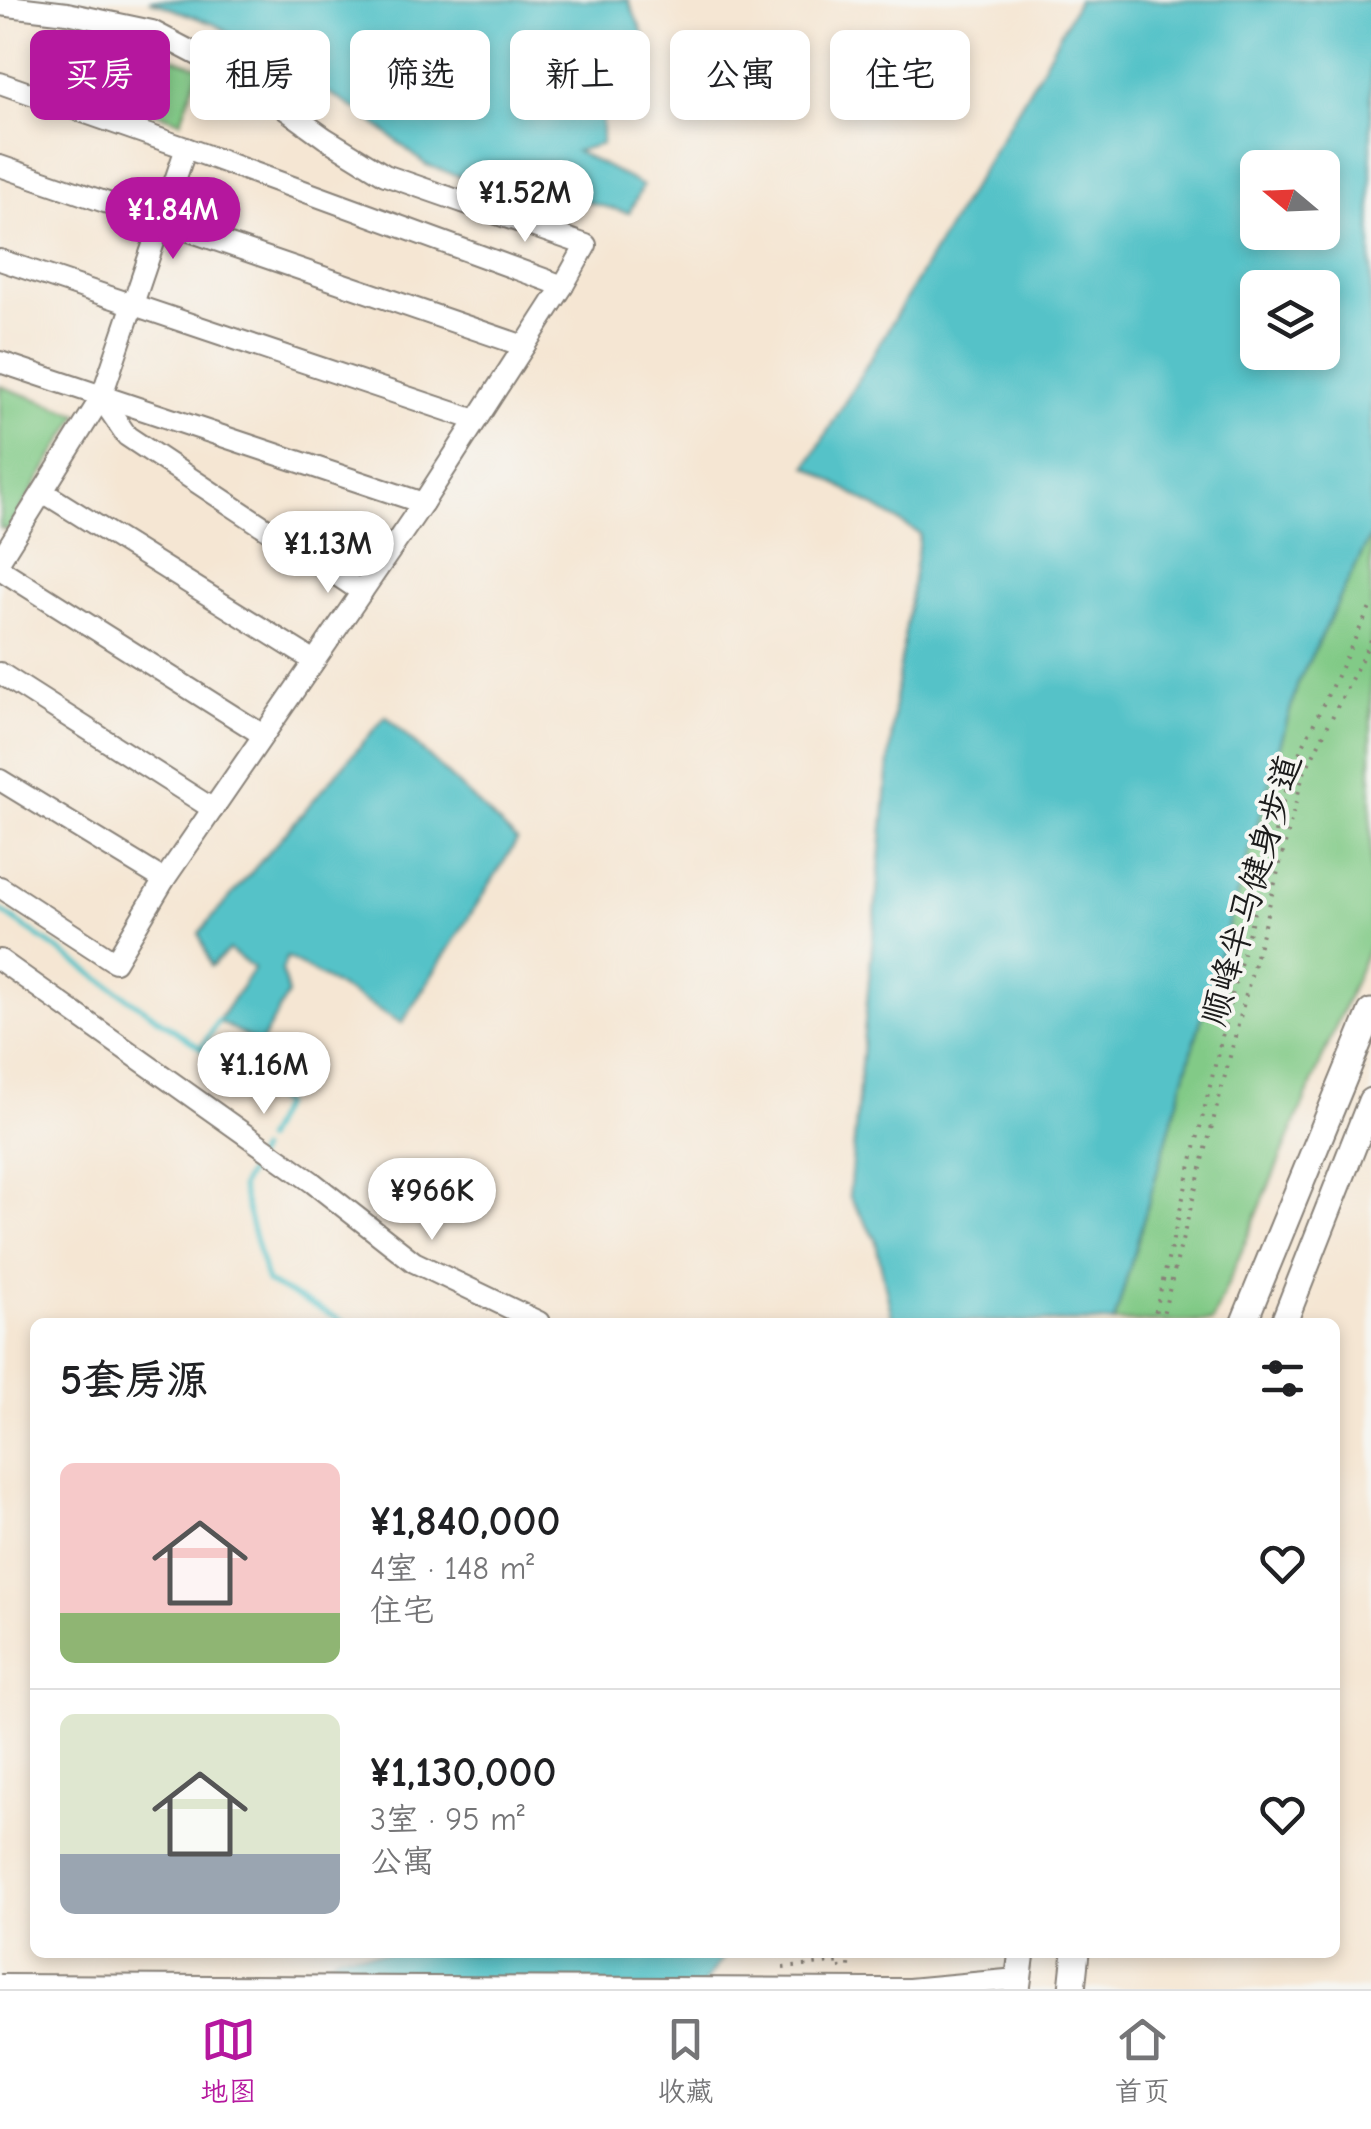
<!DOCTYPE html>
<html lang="zh">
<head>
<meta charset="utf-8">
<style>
	:root { --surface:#fff; --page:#f6f6f6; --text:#202124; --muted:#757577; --line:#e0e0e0; --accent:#b5179e }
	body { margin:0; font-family:"Comic Neue","LXGW WenKai TC",sans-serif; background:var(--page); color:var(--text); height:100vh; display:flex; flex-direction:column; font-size:38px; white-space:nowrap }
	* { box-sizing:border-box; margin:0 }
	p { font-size:32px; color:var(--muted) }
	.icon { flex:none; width:55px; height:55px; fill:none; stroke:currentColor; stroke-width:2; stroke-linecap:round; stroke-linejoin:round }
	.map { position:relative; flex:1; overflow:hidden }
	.panel { position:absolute; left:30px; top:1318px; width:1310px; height:640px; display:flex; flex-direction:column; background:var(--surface); border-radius:15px; box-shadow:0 5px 15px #0003 }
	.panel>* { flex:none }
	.guide { position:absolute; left:30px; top:30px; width:1312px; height:90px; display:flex; gap:20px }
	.needle { width:65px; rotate:289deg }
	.controls { position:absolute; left:1240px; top:150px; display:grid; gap:20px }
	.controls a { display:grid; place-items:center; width:100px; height:100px; border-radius:15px; background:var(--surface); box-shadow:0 5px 15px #0003; font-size:50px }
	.price { position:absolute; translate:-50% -85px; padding:0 22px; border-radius:35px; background:#fff; color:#222; font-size:32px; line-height:65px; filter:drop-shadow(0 2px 5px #0008) }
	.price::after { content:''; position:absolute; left:50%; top:60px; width:30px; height:22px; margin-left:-15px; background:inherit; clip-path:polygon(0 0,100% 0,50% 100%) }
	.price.current { background:var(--accent); color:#fff }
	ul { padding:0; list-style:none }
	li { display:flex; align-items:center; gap:30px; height:250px; padding:0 30px }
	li+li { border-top:2px solid var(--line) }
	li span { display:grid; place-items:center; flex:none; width:280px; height:200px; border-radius:15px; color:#555 }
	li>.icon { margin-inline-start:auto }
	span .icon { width:120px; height:120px; fill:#fffc; stroke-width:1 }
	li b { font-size:42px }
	h2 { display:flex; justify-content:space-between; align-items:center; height:120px; padding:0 30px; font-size:42px }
	.chip { padding:0 35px; border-radius:15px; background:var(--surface); box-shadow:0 5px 15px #0003; font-size:35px; line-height:90px }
	.chip.current { background:var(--accent); color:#fff }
	.dock { display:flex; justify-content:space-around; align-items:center; height:140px; border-top:2px solid var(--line); background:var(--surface); font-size:28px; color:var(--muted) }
	.dock a { display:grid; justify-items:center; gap:5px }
	.dock .current { color:var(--accent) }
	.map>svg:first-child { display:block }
</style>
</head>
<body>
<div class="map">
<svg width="1371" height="1989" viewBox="0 0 1371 1989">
	<rect width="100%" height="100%" fill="#f6f6f2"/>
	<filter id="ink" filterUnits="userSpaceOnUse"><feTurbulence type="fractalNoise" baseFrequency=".01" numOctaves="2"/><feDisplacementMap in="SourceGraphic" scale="20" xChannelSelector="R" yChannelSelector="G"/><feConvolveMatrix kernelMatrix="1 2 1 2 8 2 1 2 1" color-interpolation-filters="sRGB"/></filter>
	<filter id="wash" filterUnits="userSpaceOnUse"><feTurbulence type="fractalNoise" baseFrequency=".0048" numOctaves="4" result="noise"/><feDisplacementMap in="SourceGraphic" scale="40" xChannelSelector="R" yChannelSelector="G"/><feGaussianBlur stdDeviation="2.25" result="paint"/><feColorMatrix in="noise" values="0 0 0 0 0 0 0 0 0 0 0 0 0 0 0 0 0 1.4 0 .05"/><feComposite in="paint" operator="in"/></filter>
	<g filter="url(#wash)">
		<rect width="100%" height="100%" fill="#f5e6d3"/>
		<g fill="#82ca87" stroke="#4f7352" stroke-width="2.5">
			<path d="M104 35 200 67 181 121 85 88Z"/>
			<path d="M0 386 79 414 8 530 0 528Z"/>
			<path d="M1371 535V942L1212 1322H1114L1298 682Z"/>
		</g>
		<g fill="#54c2c8" stroke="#386f72" stroke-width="2.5" fill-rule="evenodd">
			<path d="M149 0H628L647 43 602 67V144L576 151 643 186 629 213 565 196 538 203 426 165 362 113 216 25Z"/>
			<path d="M1078 0H1371V535L1298 683 1114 1322H893L875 1238 849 1196 895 698 920 534 807 466 1038 75ZM1258 168H1322V232H1258ZM1258 288H1322V352H1258Z"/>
			<path d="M386 716 517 841 402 1023 287 957 282 970 288 994 260 1044 218 1021 254 968 229 950 211 966 199 933Z"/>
			<path d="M340 1953H727L700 1989H292Z"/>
		</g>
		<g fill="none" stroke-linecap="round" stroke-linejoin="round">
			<g stroke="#54c2c8" stroke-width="5">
				<path d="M0 910 282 1104 264 1140"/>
				<path d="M201 1048 218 1021"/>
				<path d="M259 1150 241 1187 267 1282 345 1322"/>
			</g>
		</g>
	</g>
	<g filter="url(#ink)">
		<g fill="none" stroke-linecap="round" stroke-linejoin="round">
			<defs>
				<g id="minor">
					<path d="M0 5 67 13 152 31 242 78 325 138 385 175 586 245 563 286"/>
					<path d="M0 83 186 148 101 398 0 560"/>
					<path d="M186 148 563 286 423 503"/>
					<path d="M0 166 524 346"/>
					<path d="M0 260 476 420"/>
					<path d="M0 362 423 503 164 880 115 962 0 887"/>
					<path d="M101 398 127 436 362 592"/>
					<path d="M43 492 314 661"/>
					<path d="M0 569 263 735"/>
					<path d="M0 673 213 809"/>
					<path d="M0 780 164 880"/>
					<path d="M0 960 312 1182 414 1262 539 1322"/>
					<path d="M867 1989H909L1017 1979"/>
				</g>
				<g id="major">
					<path d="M1244 1322 1371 1012"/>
					<path d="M1284 1322 1371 1101"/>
					<path d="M1017 1989 1022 1952"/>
					<path d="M1072 1989 1076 1952"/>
				</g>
			</defs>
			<use href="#minor" stroke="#888178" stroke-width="24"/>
			<use href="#major" stroke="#888178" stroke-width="29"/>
			<g stroke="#888178" stroke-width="4" stroke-dasharray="2.5 8" stroke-linecap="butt">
				<path d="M1153 1322 1231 999 1292 768 1371 606"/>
				<path d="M1161 1322 1303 775 1371 640"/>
				<path d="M783 1968 843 1962 844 1952"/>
				<path d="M839 1968 849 1967 850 1952"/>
			</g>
			<use href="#minor" stroke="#fff" stroke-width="20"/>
			<use href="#major" stroke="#fff" stroke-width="25"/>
			<defs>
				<path id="minor-bridge" d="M0 1985 867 1989"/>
			</defs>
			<use href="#minor-bridge" stroke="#888178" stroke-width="24" stroke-linecap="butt"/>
			<use href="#minor-bridge" stroke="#fff" stroke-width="20"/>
		</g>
	</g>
	<g text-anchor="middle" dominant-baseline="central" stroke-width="8" stroke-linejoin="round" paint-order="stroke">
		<g font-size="35" fill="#1c1c1c" stroke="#f6f6f2">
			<text transform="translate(1251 890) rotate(-74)">顺峰半马健身步道</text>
		</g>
	</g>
</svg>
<div class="controls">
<a><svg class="needle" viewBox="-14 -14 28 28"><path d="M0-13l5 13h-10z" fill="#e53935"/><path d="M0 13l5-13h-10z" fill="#757577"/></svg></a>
<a><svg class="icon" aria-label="layers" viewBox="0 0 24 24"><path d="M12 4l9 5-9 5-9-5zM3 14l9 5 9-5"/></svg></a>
</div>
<b class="price" style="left:525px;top:245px">¥1.52M</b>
<b class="price current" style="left:173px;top:262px">¥1.84M</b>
<b class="price" style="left:328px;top:596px">¥1.13M</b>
<b class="price" style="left:264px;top:1117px">¥1.16M</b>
<b class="price" style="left:432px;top:1243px">¥966K</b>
<div class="guide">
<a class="chip current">买房</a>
<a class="chip">租房</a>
<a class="chip">筛选</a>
<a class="chip">新上</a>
<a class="chip">公寓</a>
<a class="chip">住宅</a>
</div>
<section class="panel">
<h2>5套房源<svg class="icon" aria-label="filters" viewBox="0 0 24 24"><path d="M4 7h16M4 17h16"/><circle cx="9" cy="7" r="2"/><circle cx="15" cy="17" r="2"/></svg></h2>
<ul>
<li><span style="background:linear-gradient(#f6c9c9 75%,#8fb573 0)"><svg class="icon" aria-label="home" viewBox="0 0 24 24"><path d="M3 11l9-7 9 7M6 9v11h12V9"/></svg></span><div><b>¥1,840,000</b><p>4室 · 148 m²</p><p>住宅</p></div><svg class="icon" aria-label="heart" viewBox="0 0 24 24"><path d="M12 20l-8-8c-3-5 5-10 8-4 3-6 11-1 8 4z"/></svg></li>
<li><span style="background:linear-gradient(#dfe7d0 70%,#9aa5b1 0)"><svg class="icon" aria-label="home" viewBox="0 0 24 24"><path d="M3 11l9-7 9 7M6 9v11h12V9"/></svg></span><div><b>¥1,130,000</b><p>3室 · 95 m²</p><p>公寓</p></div><svg class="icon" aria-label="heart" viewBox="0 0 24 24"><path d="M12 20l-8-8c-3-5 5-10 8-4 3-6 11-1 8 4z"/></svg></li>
</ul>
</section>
</div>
<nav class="dock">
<a class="current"><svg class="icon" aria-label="map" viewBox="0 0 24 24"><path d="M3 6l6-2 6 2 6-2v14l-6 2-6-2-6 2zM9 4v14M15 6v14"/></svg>地图</a>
<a><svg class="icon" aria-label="saved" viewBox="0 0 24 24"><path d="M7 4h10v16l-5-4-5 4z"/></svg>收藏</a>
<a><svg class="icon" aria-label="home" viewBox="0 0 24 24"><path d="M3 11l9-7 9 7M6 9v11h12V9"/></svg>首页</a>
</nav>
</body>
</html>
